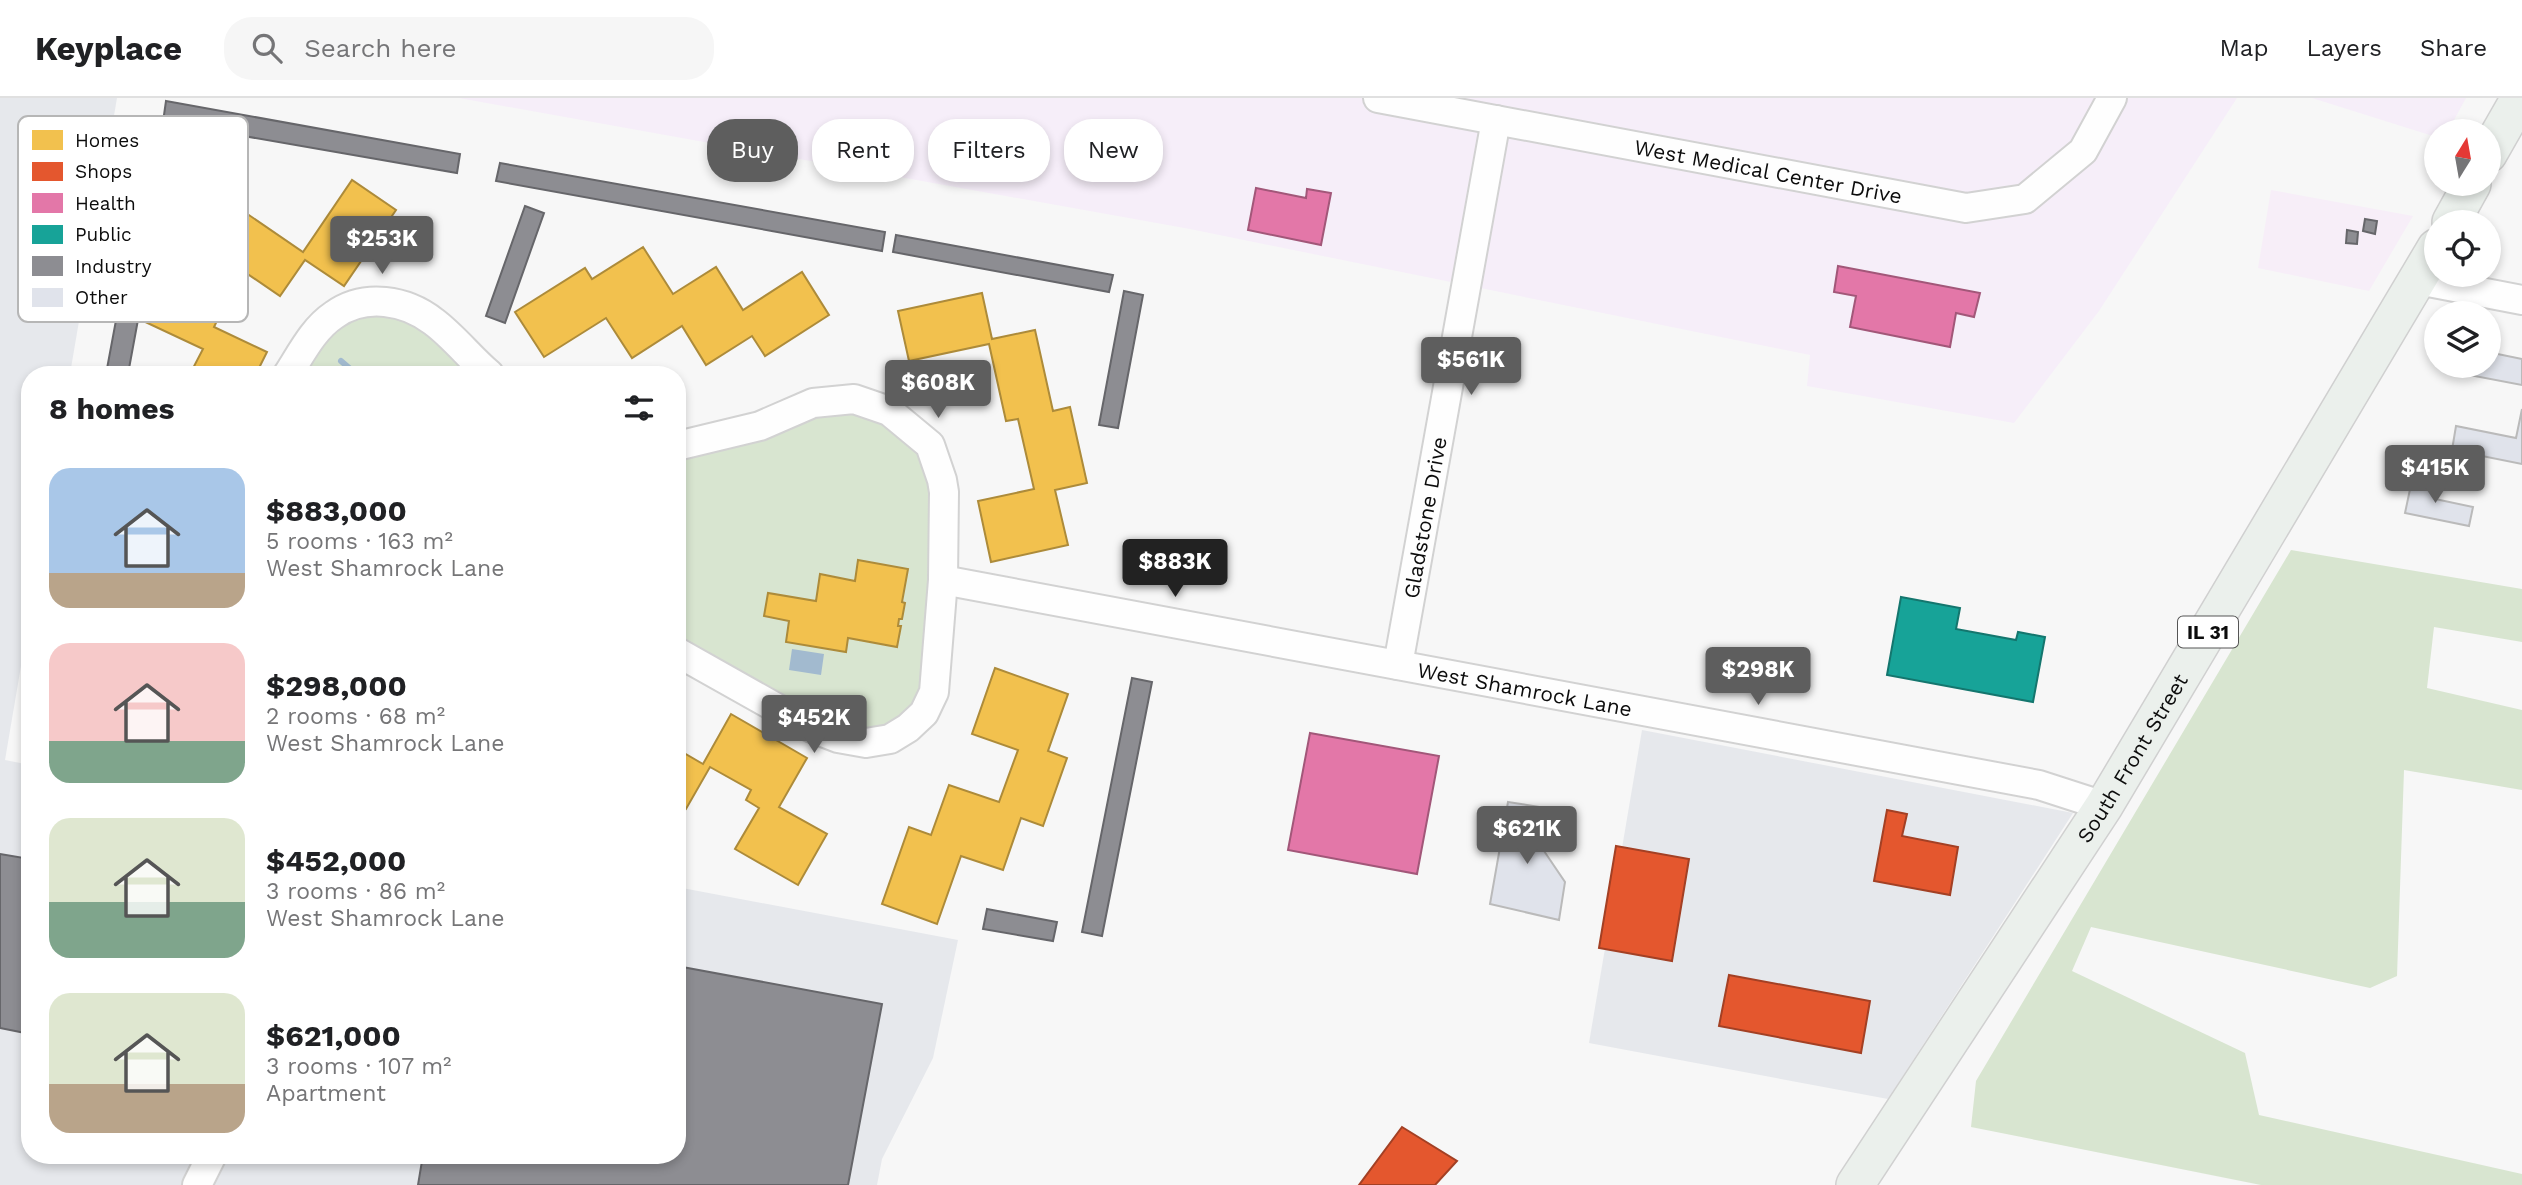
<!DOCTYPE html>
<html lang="en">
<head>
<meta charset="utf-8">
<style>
	:root { --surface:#fff; --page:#f6f6f6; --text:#202124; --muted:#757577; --line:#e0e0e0; --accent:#5e5e5e }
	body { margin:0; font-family:"Work Sans",sans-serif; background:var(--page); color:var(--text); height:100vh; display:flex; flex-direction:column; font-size:26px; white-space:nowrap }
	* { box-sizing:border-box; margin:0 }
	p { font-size:23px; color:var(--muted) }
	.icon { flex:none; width:38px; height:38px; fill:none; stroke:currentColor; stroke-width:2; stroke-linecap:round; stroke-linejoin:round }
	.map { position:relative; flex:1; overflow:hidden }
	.side { position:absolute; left:21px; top:268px; width:665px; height:798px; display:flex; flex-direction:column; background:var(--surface); border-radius:28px; box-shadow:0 4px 10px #0003 }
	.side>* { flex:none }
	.banner { position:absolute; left:707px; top:21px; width:665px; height:63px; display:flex; gap:14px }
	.needle { width:46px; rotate:11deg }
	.fabs { position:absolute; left:2424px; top:21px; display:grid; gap:14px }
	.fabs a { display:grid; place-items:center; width:77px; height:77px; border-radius:50%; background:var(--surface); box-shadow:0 4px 10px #0003; font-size:35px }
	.price { position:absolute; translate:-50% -60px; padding:0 16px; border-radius:7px; background:var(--accent); color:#fff; font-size:23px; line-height:46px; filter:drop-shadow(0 2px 4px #0008) }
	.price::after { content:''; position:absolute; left:50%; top:42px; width:21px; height:16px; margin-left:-10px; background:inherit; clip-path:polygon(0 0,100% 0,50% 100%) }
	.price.active { background:#222; color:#fff }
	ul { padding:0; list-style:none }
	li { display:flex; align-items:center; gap:21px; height:175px; padding:0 28px }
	li span { display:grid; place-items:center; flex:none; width:196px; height:140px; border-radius:21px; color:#555 }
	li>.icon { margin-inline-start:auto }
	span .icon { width:84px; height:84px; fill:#fffc; stroke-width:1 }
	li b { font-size:30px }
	h2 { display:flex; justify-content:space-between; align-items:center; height:84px; padding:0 28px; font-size:30px }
	.pill { padding:0 24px; border-radius:28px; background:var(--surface); box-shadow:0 4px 10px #0003; font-size:24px; line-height:63px }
	.pill.active { background:var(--accent); color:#fff }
	header { display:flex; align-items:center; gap:42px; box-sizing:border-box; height:98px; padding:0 35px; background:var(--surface); border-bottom:2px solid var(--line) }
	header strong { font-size:33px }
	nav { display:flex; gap:38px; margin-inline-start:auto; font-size:24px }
	.search { width:490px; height:63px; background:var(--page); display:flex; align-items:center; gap:18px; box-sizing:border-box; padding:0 24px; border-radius:28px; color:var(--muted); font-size:26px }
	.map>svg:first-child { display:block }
</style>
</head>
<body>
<header>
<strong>Keyplace</strong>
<div class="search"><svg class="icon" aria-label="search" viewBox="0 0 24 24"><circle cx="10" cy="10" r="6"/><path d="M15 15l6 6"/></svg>Search here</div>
<nav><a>Map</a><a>Layers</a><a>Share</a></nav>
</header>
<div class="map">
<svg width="2522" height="1087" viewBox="0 0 2522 1087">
	<rect width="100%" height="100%" fill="#f7f7f7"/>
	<g fill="#e6e8ec">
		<path d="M0 0H117L70 276H30V515L5 662 30 667V1057H677V789L958 842 933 960 882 1061 877 1087H0Z"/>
		<path d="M1642 632 2073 715 1888 1001 1589 945Z"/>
	</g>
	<path fill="#f7eef8" d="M2271 92 2413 118 2369 193 2258 170Z"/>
	<g fill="#f6eef9">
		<path d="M459 0H2237L2099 213 2014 325 1807 288 1810 257 1190 131Z"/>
		<path d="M2312 0H2466L2448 33H2436V39Z"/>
	</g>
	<g fill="#d8e5d0">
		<path d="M382 215 422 229 471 276H299L317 247 348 221Z"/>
		<path d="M840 312 882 323 919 356 934 401 925 580 912 609 906 616 877 632 839 631 677 542V358L693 357 738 348 808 316Z"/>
		<path d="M2291 452 2522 491V544L2434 529 2427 590 2522 612V692L2404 672 2397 878 2370 890 2091 829 2072 873 2245 955 2259 1017 2522 1076V1087H2261L1971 1029 1976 983Z"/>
	</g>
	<path fill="#a2bacf" d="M792 551 824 556 821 577 789 572Z"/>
	<g fill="#f2c14e" stroke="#ad8b3a" stroke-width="2">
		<path d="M183 72 303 154 352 82 396 112 344 188 305 162 280 198 155 113Z"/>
		<path d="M643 149 673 196 716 169 743 212 802 174 829 217 765 258 752 238 706 267 682 228 632 260 606 220 544 259 515 214 585 170 592 181Z"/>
		<path d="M164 173 226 204 214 229 267 254 256 276H190L203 251 141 222Z"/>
		<path d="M982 195 992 241 1035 232 1053 313 1070 309 1087 385 1055 392 1068 447 991 464 978 403 1034 391 1018 321 1006 323 989 246 909 263 898 213Z"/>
		<path d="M858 462 908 471 902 504 905 505 902 521H899L898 528H901L897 549 848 540 846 554 786 544 789 523 764 518 768 495 816 503 820 476 855 483Z"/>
		<path d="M995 570 1068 596 1048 653 1067 660 1043 728 1021 720 1003 772 961 758 937 826 882 806 909 729 931 737 949 687 999 704 1018 652 972 636Z"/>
		<path d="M731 616 807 660 779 709 827 736 798 787 735 751 759 710 746 702 751 692 710 669 686 711 677 706V651L703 666Z"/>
	</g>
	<g fill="#e4572e" stroke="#a34024" stroke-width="2">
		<path d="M1887 712 1907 716 1902 738 1958 749 1950 797 1874 783Z"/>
		<path d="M1616 748 1689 761 1672 863 1599 850Z"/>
		<path d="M1729 877 1870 903 1861 955 1719 928Z"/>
		<path d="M1402 1029 1457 1063 1435 1087H1359Z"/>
	</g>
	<g fill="#e377a8" stroke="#a25779" stroke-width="2">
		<path d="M1256 90 1306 100 1307 91 1331 95 1321 147 1248 132Z"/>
		<path d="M1838 168 1980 195 1974 219 1956 215 1950 249 1850 229 1856 198 1834 194Z"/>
		<path d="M1310 635 1439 658 1417 776 1288 752Z"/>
	</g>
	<path fill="#17a398" stroke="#14766e" stroke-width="2" d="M1901 499 1960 510 1956 531 2016 542 2018 534 2045 539 2033 604 1887 577Z"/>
	<g fill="#8d8d92" stroke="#66666a" stroke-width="2">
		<path d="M166 3 460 56 457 75 163 24Z"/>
		<path d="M500 65 885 134 882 153 496 83Z"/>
		<path d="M525 108 544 115 505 225 486 218Z"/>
		<path d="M2365 121 2377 123 2375 136 2363 133Z"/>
		<path d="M2347 132 2358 134 2357 146 2346 145Z"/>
		<path d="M896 137 1113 177 1109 194 893 154Z"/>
		<path d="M128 158 149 162 128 276H106Z"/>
		<path d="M1124 193 1143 197 1118 330 1099 327Z"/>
		<path d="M1132 580 1152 584 1102 838 1082 834Z"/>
		<path d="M0 756 30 761V936L0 930Z"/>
		<path d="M987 811 1057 824 1053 843 983 831Z"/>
		<path d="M677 868 882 906 848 1087H418L423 1057H677Z"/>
	</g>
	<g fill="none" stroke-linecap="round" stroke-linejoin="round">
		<path stroke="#a2bacf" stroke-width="6" d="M341 263 356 276"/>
	</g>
	<g fill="#e0e3eb" stroke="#bababa" stroke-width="2">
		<path d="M2488 254 2522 261V287L2464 276 2465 268H2488Z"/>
		<path d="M2522 311V366L2452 352 2456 328 2516 340Z"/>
		<path d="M2412 382 2438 387 2435 401 2473 409 2469 428 2405 415Z"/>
		<path d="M1508 704 1546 710 1542 750 1565 784 1559 822 1490 806Z"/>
	</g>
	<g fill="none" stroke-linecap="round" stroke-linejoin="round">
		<defs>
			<g id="minor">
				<path id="s1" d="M1378 0 1966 110 2025 101 2083 53 2112 0"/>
				<path d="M2418 182 2522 202"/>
				<path d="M288 276C301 256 313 231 334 217 365 195 406 202 434 224 454 239 470 260 489 276"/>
				<path d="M677 348 760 328 813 305 854 301 889 313 930 347 942 382 944 394 943 482 934 594 924 615 908 630 890 641 866 645 838 640 812 630 677 554"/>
				<path id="s2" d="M943 482 2039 687 2104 708"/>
				<path id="s3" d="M1398 567 1496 22"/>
				<path d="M197 1087 212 1057"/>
			</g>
			<g id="major">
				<path d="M2488 56 2520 0"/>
				<path d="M2451 124 2472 86"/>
				<path id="s4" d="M1855 1087 2104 708 2436 150"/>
			</g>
		</defs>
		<use href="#minor" stroke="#d2d2d2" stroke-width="32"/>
		<use href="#major" stroke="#d0d0d0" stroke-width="40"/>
		<use href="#minor" stroke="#fefefe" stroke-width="28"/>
		<use href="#major" stroke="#ebf0ec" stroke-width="37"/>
	</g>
	<g text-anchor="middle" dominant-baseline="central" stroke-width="7" stroke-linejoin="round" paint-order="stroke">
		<rect fill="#fff" stroke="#555" stroke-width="2" x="2178" y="518.5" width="60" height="31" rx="5"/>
		<g font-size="19" font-weight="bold" fill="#0c0c0c">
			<text x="2208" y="534">IL 31</text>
		</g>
		<g font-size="21" fill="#0c0c0c" stroke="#fff">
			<text stroke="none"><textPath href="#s1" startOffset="397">West Medical Center Drive</textPath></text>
			<text stroke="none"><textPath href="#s3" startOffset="150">Gladstone Drive</textPath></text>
			<text stroke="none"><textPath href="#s2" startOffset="592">West Shamrock Lane</textPath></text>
			<text stroke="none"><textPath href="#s4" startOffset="509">South Front Street</textPath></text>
		</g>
	</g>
	<rect x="18" y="18" width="230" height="206" rx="10" fill="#fff" stroke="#b6b6b6" stroke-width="2"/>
	<rect x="32" y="32" width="31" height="20" fill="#f2c14e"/>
	<rect x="32" y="64" width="31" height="19" fill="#e4572e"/>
	<rect x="32" y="95" width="31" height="20" fill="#e377a8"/>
	<rect x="32" y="127" width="31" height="19" fill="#17a398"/>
	<rect x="32" y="158" width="31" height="20" fill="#8d8d92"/>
	<rect x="32" y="190" width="31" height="19" fill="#e0e3eb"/>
	<g font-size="19" fill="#0c0c0c">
		<text x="75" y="49">Homes</text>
		<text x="75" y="80">Shops</text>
		<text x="75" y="112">Health</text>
		<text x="75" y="143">Public</text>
		<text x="75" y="175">Industry</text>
		<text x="75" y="206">Other</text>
	</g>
</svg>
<div class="fabs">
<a><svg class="needle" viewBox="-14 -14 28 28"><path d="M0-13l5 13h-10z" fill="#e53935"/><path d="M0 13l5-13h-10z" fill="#757577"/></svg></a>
<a><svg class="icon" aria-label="locate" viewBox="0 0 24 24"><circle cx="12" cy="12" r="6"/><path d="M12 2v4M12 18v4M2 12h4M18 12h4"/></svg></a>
<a><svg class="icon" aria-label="layers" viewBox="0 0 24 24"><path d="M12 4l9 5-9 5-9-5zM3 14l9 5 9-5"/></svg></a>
</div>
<b class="price" style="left:382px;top:178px">$253K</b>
<b class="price" style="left:1471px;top:299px">$561K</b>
<b class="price" style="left:938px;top:322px">$608K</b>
<b class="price" style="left:2435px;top:407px">$415K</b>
<b class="price active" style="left:1175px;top:501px">$883K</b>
<b class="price" style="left:1758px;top:609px">$298K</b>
<b class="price" style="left:814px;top:657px">$452K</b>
<b class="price" style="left:1527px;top:768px">$621K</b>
<div class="banner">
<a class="pill active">Buy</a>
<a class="pill">Rent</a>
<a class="pill">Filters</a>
<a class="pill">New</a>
</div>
<section class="side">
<h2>8 homes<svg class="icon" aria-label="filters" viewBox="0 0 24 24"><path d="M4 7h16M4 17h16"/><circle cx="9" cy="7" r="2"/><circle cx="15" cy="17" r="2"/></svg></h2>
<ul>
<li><span style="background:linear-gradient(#a9c7e8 75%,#b9a48a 0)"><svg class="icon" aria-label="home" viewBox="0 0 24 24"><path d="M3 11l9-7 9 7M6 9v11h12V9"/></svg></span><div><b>$883,000</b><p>5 rooms · 163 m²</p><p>West Shamrock Lane</p></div></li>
<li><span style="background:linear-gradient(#f6c9c9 70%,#7fa58c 0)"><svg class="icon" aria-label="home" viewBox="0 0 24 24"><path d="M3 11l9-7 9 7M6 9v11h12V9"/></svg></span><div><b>$298,000</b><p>2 rooms · 68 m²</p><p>West Shamrock Lane</p></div></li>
<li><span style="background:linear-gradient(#dfe7d0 60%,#7fa58c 0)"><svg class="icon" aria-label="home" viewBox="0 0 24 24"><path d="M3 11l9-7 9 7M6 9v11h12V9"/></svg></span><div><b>$452,000</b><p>3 rooms · 86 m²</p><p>West Shamrock Lane</p></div></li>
<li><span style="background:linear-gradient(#dfe7d0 65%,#b9a48a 0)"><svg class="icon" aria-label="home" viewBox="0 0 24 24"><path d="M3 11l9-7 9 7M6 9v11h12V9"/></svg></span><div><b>$621,000</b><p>3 rooms · 107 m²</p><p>Apartment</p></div></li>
</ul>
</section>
</div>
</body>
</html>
